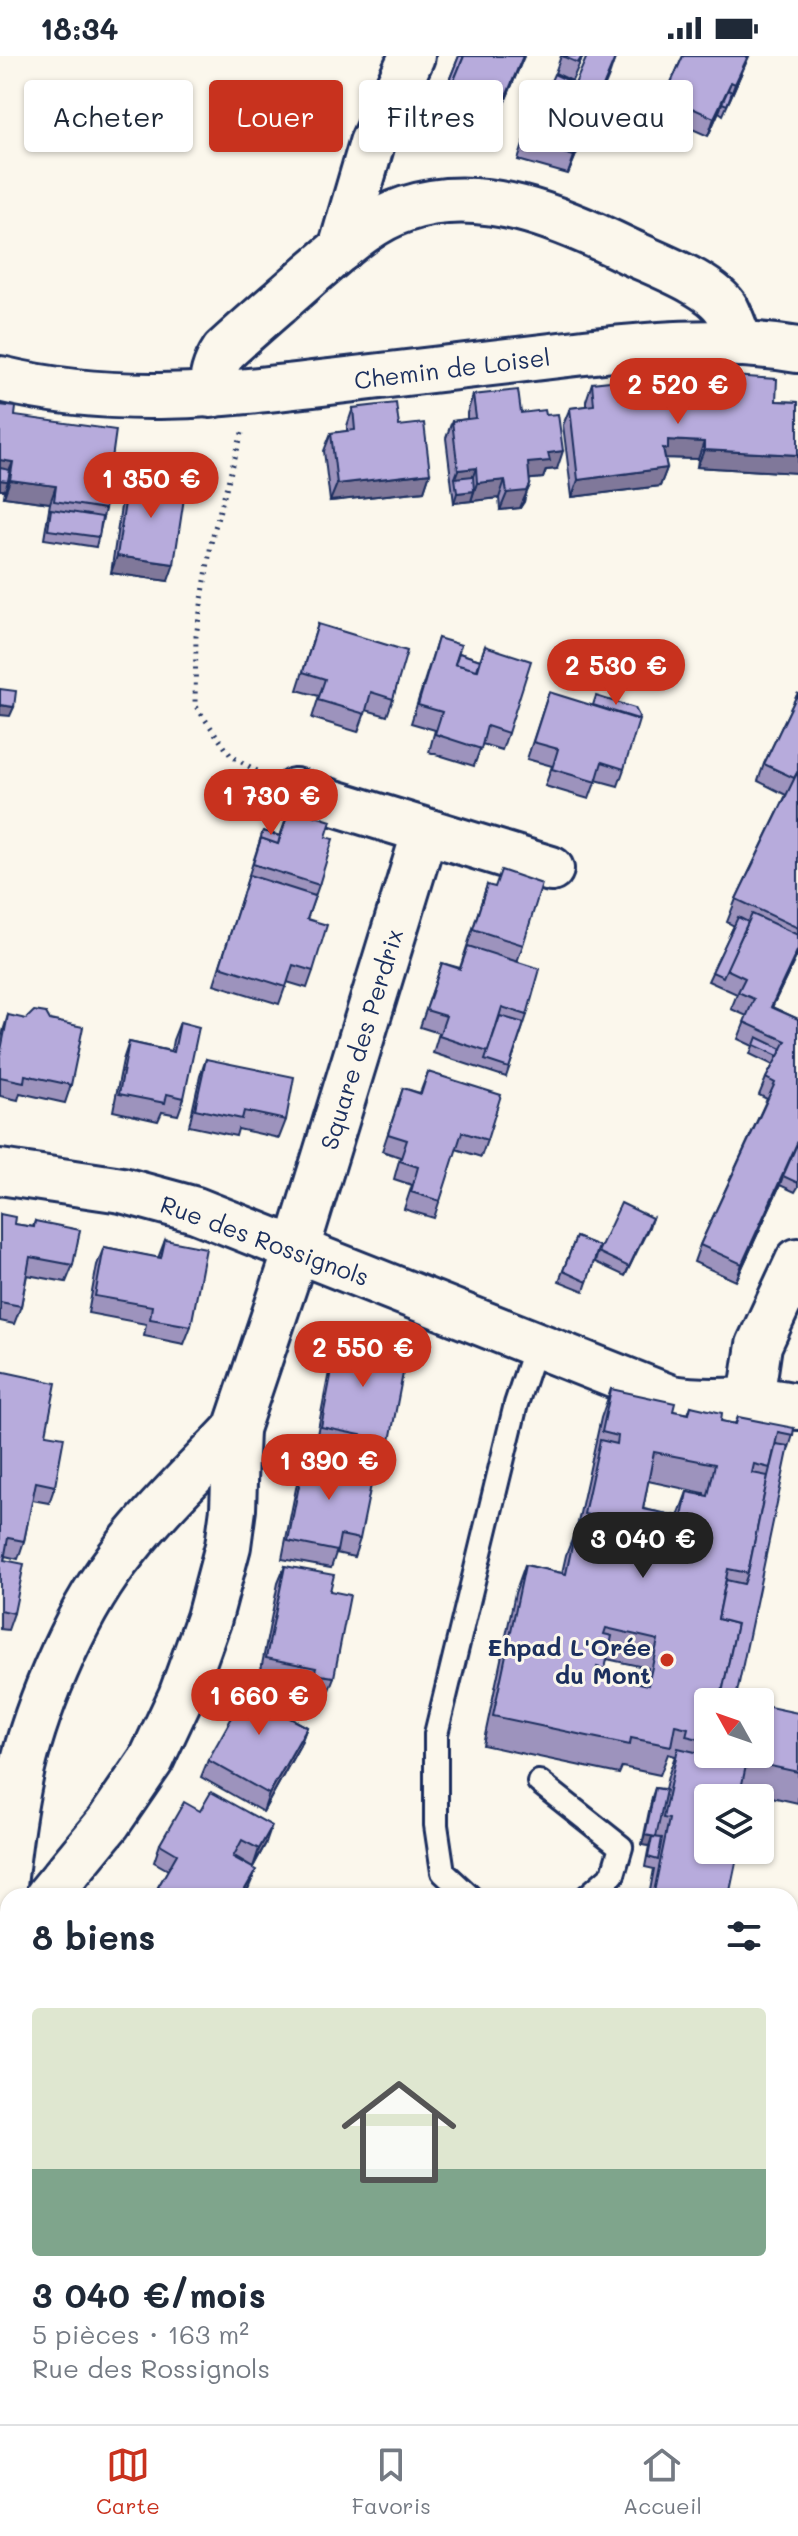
<!DOCTYPE html>
<html lang="fr">
<head>
<meta charset="utf-8">
<style>
	:root { --surface:#fff; --page:#f6f6f7; --text:#1f2937; --muted:#747a83; --line:#e0e1e3; --accent:#c8321e }
	body { margin:0; font-family:Mali,sans-serif; background:var(--page); color:var(--text); height:100vh; display:flex; flex-direction:column; font-size:30px; white-space:nowrap }
	* { box-sizing:border-box; margin:0 }
	p { font-size:26px; color:var(--muted) }
	.icon { flex:none; width:44px; height:44px; fill:none; stroke:currentColor; stroke-width:2; stroke-linecap:round; stroke-linejoin:round }
	.map { position:relative; flex:1; overflow:hidden }
	.sheet { position:absolute; left:0px; top:1832px; width:798px; height:536px; display:flex; flex-direction:column; background:var(--surface); border-radius:24px 24px 0 0; box-shadow:0 2px 6px #0004 }
	.sheet>* { flex:none }
	.guide { position:absolute; left:24px; top:24px; width:750px; height:72px; display:flex; gap:16px }
	.needle { width:52px; rotate:310deg }
	.buttons { position:absolute; left:694px; top:1632px; display:grid; gap:16px }
	.buttons a { display:grid; place-items:center; width:80px; height:80px; border-radius:8px; background:var(--surface); box-shadow:0 2px 6px #0004; font-size:40px }
	.price { position:absolute; translate:-50% -68px; padding:0 18px; border-radius:28px; background:var(--accent); color:#fff; font-size:26px; line-height:52px; filter:drop-shadow(0 2px 4px #0008) }
	.price::after { content:''; position:absolute; left:50%; top:48px; width:24px; height:18px; margin-left:-12px; background:inherit; clip-path:polygon(0 0,100% 0,50% 100%) }
	.price.on { background:#222; color:#fff }
	ul { padding:0; list-style:none }
	li { display:grid; align-content:center; gap:16px; height:424px; padding:0 32px }
	li+li { border-top:2px solid var(--line) }
	li span { display:grid; place-items:center; height:248px; border-radius:8px; color:#555 }
	li>.icon { margin-inline-start:auto }
	span .icon { width:144px; height:144px; fill:#fffc; stroke-width:1 }
	li b { font-size:34px }
	h2 { display:flex; justify-content:space-between; align-items:center; height:96px; padding:0 32px; font-size:34px }
	.pill { padding:0 28px; border-radius:8px; background:var(--surface); box-shadow:0 2px 6px #0004; font-size:28px; line-height:72px }
	.pill.on { background:var(--accent); color:#fff }
	.status { display:flex; justify-content:space-between; align-items:center; height:56px; padding:0 40px; background:var(--surface); direction:ltr }
	.status svg { height:22px; fill:currentColor }
	.dock { display:flex; justify-content:space-around; align-items:center; height:112px; border-top:2px solid var(--line); background:var(--surface); font-size:22px; color:var(--muted) }
	.dock a { display:grid; justify-items:center; gap:4px }
	.dock .on { color:var(--accent) }
	.map>svg:first-child { display:block }
</style>
</head>
<body>
<div class="status"><b>18:34</b><svg viewBox="0 0 49 12"><path d="M0 12V9h3v3zM5 12V6h3v6zM10 12V3h3v9zM15 12V0h3v12zM26 1h20v11H26zM47 4h2v5h-2z"/></svg></div>
<div class="map">
<svg width="798" height="2368" viewBox="0 0 798 2368">
	<rect width="100%" height="100%" fill="#fbf7ec"/>
	<filter id="ink" filterUnits="userSpaceOnUse"><feTurbulence type="fractalNoise" baseFrequency=".0125" numOctaves="2"/><feDisplacementMap in="SourceGraphic" scale="16" xChannelSelector="R" yChannelSelector="G"/><feConvolveMatrix kernelMatrix="1 2 1 2 8 2 1 2 1" color-interpolation-filters="sRGB"/></filter>
	<g filter="url(#ink)">
		<g fill="none" stroke-linecap="round" stroke-linejoin="round">
			<defs>
				<g id="service">
					<path d="M539 1726 621 1791 613 1818 588 1840"/>
					<path d="M469 1840 443 1816 436 1769V1678L516 1348 536 1288"/>
					<path d="M790 2196 798 2197"/>
				</g>
				<g id="minor">
					<path d="M341 193 372 87 412 0"/>
					<path d="M211 339C212 321 214 310 224 295 252 269 282 244 311 218 340 194 369 165 406 153 481 128 561 162 628 195 655 208 712 228 727 254 732 264 736 277 741 288"/>
					<path d="M295 735 551 813"/>
					<path d="M0 1116 122 1134 196 1154 671 1342C714 1350 756 1338 798 1351"/>
					<path d="M751 1343 759 1289 798 1205"/>
					<path d="M48 1840 108 1767 151 1704 181 1640 194 1604 209 1562 228 1490 233 1453 236 1373 297 1192 425 775"/>
					<path d="M0 1865C5 1821 9 1776 18 1732 31 1661 73 1562 117 1504 152 1457 196 1416 236 1373"/>
					<path d="M0 2111 8 2121"/>
					<path d="M157 2360 161 2368"/>
				</g>
				<path id="tertiary" d="M0 323C116 351 221 339 338 325 415 316 491 307 568 298 644 289 721 281 798 294"/>
			</defs>
			<use href="#service" stroke="#1b2f5e" stroke-width="28"/>
			<use href="#minor" stroke="#1b2f5e" stroke-width="50"/>
			<use href="#tertiary" stroke="#1b2f5e" stroke-width="50"/>
			<path stroke="#1b2f5e" stroke-width="5" stroke-dasharray="2 6" stroke-linecap="butt" d="M242 377 212 482 196 580 195 649 231 700 257 715"/>
			<use href="#service" stroke="#fbf7ec" stroke-width="22"/>
			<use href="#minor" stroke="#fbf7ec" stroke-width="44"/>
			<use href="#tertiary" stroke="#fbf7ec" stroke-width="44"/>
		</g>
		<g fill="#9d93bd" stroke="#1b2f5e" stroke-width="2" fill-rule="evenodd">
			<path d="M459 0H524L496 67 441 44Z"/>
			<path d="M561 0H583L572 25 555 17Z"/>
			<path d="M683 0H749L723 59 719 56 721 51 708 80 658 58 665 40Z"/>
			<path d="M615 2 568 118 518 104 524 86 575 28Z"/>
			<path d="M732 320 776 345 798 346V417L697 411 698 403 665 402 667 412 660 430 572 441 563 369 570 352 586 350V345L592 327 639 343 663 345 706 344 707 340 725 341Z"/>
			<path d="M473 339 521 357 557 413 546 414 543 422 530 423 524 446 520 452 500 454 499 442 454 447 446 382 452 365 467 363V357Z"/>
			<path d="M0 349 15 360 105 453 96 491 44 483 50 447 4 441 5 434H0Z"/>
			<path d="M353 352 399 370 430 417 424 435 330 445 324 395 331 377 347 375V370Z"/>
			<path d="M129 420 168 525 111 517 123 437Z"/>
			<path d="M318 568 393 643 387 660 366 654 358 676 312 662 319 640 297 634Z"/>
			<path d="M438 582 459 597 480 604 485 590 508 677 502 694 482 688 474 710 429 696 435 674 411 667Z"/>
			<path d="M549 636 624 713 618 730 596 724 589 743 545 730 552 710 527 703Z"/>
			<path d="M798 637V897L772 951 798 963V1131L795 1136 780 1129 736 1225 694 1206 700 1189 767 1043 759 1039 766 1022 773 1009 750 998 753 990 738 983 747 960 731 953 737 938 708 925 734 870 727 866 736 843 786 739 758 725 764 708Z"/>
			<path d="M290 752 326 781 319 829 307 863 313 915 307 932 287 926 279 948 214 928 263 775 280 780Z"/>
			<path d="M487 829 523 889 517 906 527 959 506 1021 433 997 439 977 420 971 442 907 460 912Z"/>
			<path d="M8 959 71 1029 65 1047 20 1037 18 1044 0 1040V985Z"/>
			<path d="M180 966 184 1042 178 1059 162 1056 158 1065 113 1055 123 1004 129 986 171 995 173 984Z"/>
			<path d="M206 1003 286 1064 279 1082 238 1073 236 1080 189 1070 200 1020Z"/>
			<path d="M428 1016 487 1084 481 1101 456 1093 434 1162 404 1153 412 1129 394 1123 400 1101 382 1095 403 1032 420 1037Z"/>
			<path d="M0 1158 14 1168 33 1171 35 1165 73 1209 66 1226 27 1219 21 1250 14 1268 0 1265Z"/>
			<path d="M652 1162 625 1220 595 1206 598 1196Z"/>
			<path d="M576 1181 599 1190 584 1235 559 1225Z"/>
			<path d="M165 1184 191 1270 184 1288 144 1280 146 1268 88 1257 97 1209 104 1191 158 1202Z"/>
			<path d="M339 1278 385 1303 390 1385 383 1402 315 1389 333 1295Z"/>
			<path d="M0 1315 46 1378 55 1430 49 1447 32 1444 24 1485 18 1503 5 1500 4 1504 14 1557 8 1574 0 1573Z"/>
			<path d="M611 1333 673 1355 688 1358 691 1350 721 1365 735 1368 738 1361 793 1379 708 1646V1698L798 1657V1747L741 1734 708 1742 729 1840H649L654 1813 645 1811 649 1790 642 1789 652 1741 655 1732 665 1733 668 1720 675 1700 668 1698 660 1719 622 1711 619 1718 483 1689 515 1537 525 1509 562 1517 566 1499 577 1471 601 1362ZM648 1425 704 1437V1439L687 1436 678 1460 643 1453ZM607 1603 648 1612 645 1628 603 1618Z"/>
			<path d="M306 1394 353 1420 360 1483 354 1501 336 1497 331 1512 282 1503 300 1412Z"/>
			<path d="M285 1510 330 1535 334 1621 327 1639 308 1635 309 1629 260 1619 278 1527Z"/>
			<path d="M298 1647 292 1663 307 1671 300 1689 263 1756 201 1721 208 1704Z"/>
			<path d="M200 1755 266 1787 253 1811 236 1801 235 1802 249 1831 244 1840H155L158 1831 168 1814 154 1806 160 1788Z"/>
			<path d="M790 1863 798 1864V1966L790 1964Z"/>
			<path d="M790 1993 798 1995V2158L790 2157Z"/>
		</g>
		<g fill="#80789a" stroke="#1b2f5e" stroke-width="2">
			<path d="M523 0H524L496 67 502 50Z"/>
			<path d="M748 0H749L729 45 735 28Z"/>
			<path d="M615 2 609 20 568 118 574 100Z"/>
			<path d="M731 26 724 43 708 80 714 62Z"/>
			<path d="M668 384 704 386 698 403 664 402 663 392Z"/>
			<path d="M704 394 798 399V417L697 411Z"/>
			<path d="M563 395 557 413 546 414 543 422 522 424 528 407 548 397Z"/>
			<path d="M0 404 13 406 6 423 0 422Z"/>
			<path d="M476 412 470 429 455 422 458 414Z"/>
			<path d="M667 412 660 430 572 441 578 424Z"/>
			<path d="M430 417 424 435 330 445 337 428Z"/>
			<path d="M0 424 8 425 5 434H0Z"/>
			<path d="M10 424 56 430 50 447 4 441Z"/>
			<path d="M505 424 499 442 471 445 477 427Z"/>
			<path d="M530 429 520 452 500 454 507 437Z"/>
			<path d="M474 435 471 445 454 447 457 437Z"/>
			<path d="M117 500 174 508 168 525 111 517Z"/>
			<path d="M0 649 14 651 10 660 0 659Z"/>
			<path d="M798 893V897L764 968 771 951Z"/>
			<path d="M783 1120 780 1129 736 1225 742 1208Z"/>
			<path d="M652 1162 649 1171 625 1220 629 1211Z"/>
			<path d="M307 1671 300 1689 263 1756 269 1738Z"/>
			<path d="M272 1770 266 1787 253 1811 259 1793Z"/>
			<path d="M645 1779 656 1781H652L649 1790 642 1789Z"/>
			<path d="M256 1814 249 1831 244 1840H241Z"/>
			<path d="M8 2320V2336L0 2337V2321Z"/>
		</g>
		<g fill="#b7abdc" stroke="#1b2f5e" stroke-width="2" fill-rule="evenodd">
			<path d="M459 0H464L449 37 445 35Z"/>
			<path d="M464 0H523L502 50 452 29Z"/>
			<path d="M562 0H582L578 7Z"/>
			<path d="M587 0H610L615 2 574 100 524 86 554 18 575 28Z"/>
			<path d="M683 0H748L735 28 731 26 714 62 665 40Z"/>
			<path d="M728 34 732 36 727 49 722 47Z"/>
			<path d="M732 320 777 323 776 345 798 346V399L704 394V386L668 384V393L663 392 667 412 578 424 570 352 594 349 592 327 637 322 639 343 662 340 663 345 686 342 707 344V340L731 342Z"/>
			<path d="M518 334 521 357 545 354 546 359 558 358 563 395 548 397 550 405 528 407 530 429 527 435 507 437 505 424 477 427 476 412 458 414 452 365 476 362 473 339Z"/>
			<path d="M396 347 399 370 424 367 430 417 337 428 331 377 355 374 353 352Z"/>
			<path d="M0 349 16 351 15 360 116 374 105 453 54 445 56 430 10 424 13 406 0 404Z"/>
			<path d="M0 412 10 414 8 425 0 424Z"/>
			<path d="M129 420 186 429 174 508 117 500Z"/>
			<path d="M473 420 474 435 457 437 455 422Z"/>
			<path d="M51 453 102 461 99 481 48 474Z"/>
			<path d="M318 568 407 595 393 643 371 636 365 658 318 644 325 623 303 616Z"/>
			<path d="M438 582 461 589 455 608 478 614 485 590 531 605 508 677 487 670 481 693 435 678 442 656 418 649Z"/>
			<path d="M459 597 480 604 477 614 455 608Z"/>
			<path d="M0 633 16 635 14 651 0 649Z"/>
			<path d="M549 636 639 664 624 713 602 706 596 726 552 713 558 693 533 686Z"/>
			<path d="M798 637V715L794 722 764 708Z"/>
			<path d="M596 640 635 652 639 660 638 663 593 649Z"/>
			<path d="M798 715V872L736 843Z"/>
			<path d="M290 752 331 765 326 781 333 783 319 829 253 808 261 782 278 788Z"/>
			<path d="M263 775 280 780 278 788 261 782 258 791Z"/>
			<path d="M501 814 542 828 523 889 473 873 487 829 495 831Z"/>
			<path d="M249 819 315 840 307 863 327 869 313 915 293 909 286 931 220 910Z"/>
			<path d="M752 858 798 879V893L771 951 798 963V1085L742 1208 700 1189 775 1027 766 1022 786 985 744 966 754 943 738 936 745 922 726 913Z"/>
			<path d="M738 861 748 866 723 921 712 916Z"/>
			<path d="M468 890 540 913 527 959 502 951 488 996 439 980 446 960 426 954 442 907 460 913Z"/>
			<path d="M34 955 46 957 50 964 83 971 71 1029 25 1019 24 1026 0 1021V999L8 959 26 963Z"/>
			<path d="M500 960 524 967 509 1012 485 1004Z"/>
			<path d="M180 966 199 971 184 1042 167 1038 165 1047 119 1038 129 986 174 996Z"/>
			<path d="M757 981 782 993 778 1000 754 989Z"/>
			<path d="M206 1003 294 1021 286 1064 244 1055 242 1063 195 1053Z"/>
			<path d="M428 1016 501 1039 487 1084 462 1076 440 1145 411 1136 418 1111 400 1105 407 1084 388 1078 403 1032 421 1038Z"/>
			<path d="M798 1086V1127L783 1120Z"/>
			<path d="M621 1147 652 1162 629 1211 598 1196Z"/>
			<path d="M0 1158 15 1161 14 1168 34 1171 35 1165 80 1174 73 1209 30 1201 21 1250 0 1246Z"/>
			<path d="M576 1181 599 1190 587 1226 563 1215Z"/>
			<path d="M165 1184 206 1192 191 1270 150 1263 152 1250 95 1240 104 1191 161 1202Z"/>
			<path d="M339 1278 388 1287 385 1303 405 1307 390 1385 321 1371Z"/>
			<path d="M0 1315 56 1327 46 1378 64 1381 55 1430 36 1426 24 1485 8 1482 4 1504 24 1508 14 1557 0 1554Z"/>
			<path d="M611 1333 675 1347 673 1355 689 1358 691 1350 722 1357 721 1365 736 1368 738 1361 794 1372 793 1379 778 1376 770 1412 754 1408 752 1417 768 1420 748 1517 728 1513 718 1563 737 1568 720 1646H708V1685L686 1680 688 1672 675 1669 671 1690 631 1682 630 1689 493 1660 525 1509 566 1518 576 1471 607 1477 610 1463 584 1458 600 1384 617 1388 618 1380 602 1376ZM654 1396 715 1408 708 1440 687 1436 682 1461 643 1453ZM606 1572 658 1584 648 1629 596 1617 597 1611 605 1613 612 1580 604 1578Z"/>
			<path d="M776 1388 789 1390 735 1646H720L737 1568 718 1563 726 1524 744 1528 748 1517 768 1420Z"/>
			<path d="M306 1394 356 1404 353 1420 372 1424 360 1483 340 1479 337 1495 288 1485Z"/>
			<path d="M285 1510 334 1519 330 1535 350 1539 334 1621 314 1618 316 1612 266 1602Z"/>
			<path d="M254 1622 298 1647 290 1662 307 1671 269 1738 208 1704Z"/>
			<path d="M760 1649 798 1657V1716L747 1705 739 1742H708V1794H728L738 1797 729 1840H645H650L651 1835 654 1836 669 1763 663 1762 678 1692 708 1699 760 1698Z"/>
			<path d="M655 1732 666 1734 656 1781 645 1779Z"/>
			<path d="M211 1736 272 1770 259 1793 242 1784 233 1801 256 1814 241 1840H174L158 1831 177 1798 160 1788 184 1746 200 1755Z"/>
			<path d="M652 1781 662 1782 658 1804 648 1801Z"/>
			<path d="M790 1863 798 1864V1935L790 1934 797 1906 790 1905Z"/>
			<path d="M790 1993 798 1995V2128L790 2126Z"/>
			<path d="M7 2226 8 2238V2320L0 2321V2227Z"/>
			<path d="M47 2365V2368H17Z"/>
		</g>
	</g>
	<circle fill="#c8321e" stroke="#fbf7ec" stroke-width="3" cx="667" cy="1604" r="8"/>
	<g text-anchor="middle" dominant-baseline="central" stroke-width="6" stroke-linejoin="round" paint-order="stroke">
		<g font-size="24" fill="#1b2f5e" stroke="#fbf7ec">
			<text transform="translate(452 312) rotate(-7)">Chemin de Loisel</text>
			<text transform="translate(361 983) rotate(-73)">Square des Perdrix</text>
			<text transform="translate(265 1184) rotate(20)">Rue des Rossignols</text>
		</g>
		<g font-size="24" font-weight="bold" fill="#1b2f5e" stroke="#fbf7ec" text-anchor="end">
			<text x="651" y="1590">Ehpad L'Orée<tspan x="651" dy="28">du Mont</tspan></text>
		</g>
	</g>
</svg>
<div class="buttons">
<a><svg class="needle" viewBox="-14 -14 28 28"><path d="M0-13l5 13h-10z" fill="#e53935"/><path d="M0 13l5-13h-10z" fill="#747a83"/></svg></a>
<a><svg class="icon" aria-label="layers" viewBox="0 0 24 24"><path d="M12 4l9 5-9 5-9-5zM3 14l9 5 9-5"/></svg></a>
</div>
<b class="price" style="left:678px;top:370px">2 520 €</b>
<b class="price" style="left:151px;top:464px">1 350 €</b>
<b class="price" style="left:616px;top:651px">2 530 €</b>
<b class="price" style="left:271px;top:781px">1 730 €</b>
<b class="price" style="left:363px;top:1333px">2 550 €</b>
<b class="price" style="left:329px;top:1446px">1 390 €</b>
<b class="price on" style="left:643px;top:1524px">3 040 €</b>
<b class="price" style="left:259px;top:1681px">1 660 €</b>
<div class="guide">
<a class="pill">Acheter</a>
<a class="pill on">Louer</a>
<a class="pill">Filtres</a>
<a class="pill">Nouveau</a>
</div>
<section class="sheet">
<h2>8 biens<svg class="icon" aria-label="filters" viewBox="0 0 24 24"><path d="M4 7h16M4 17h16"/><circle cx="9" cy="7" r="2"/><circle cx="15" cy="17" r="2"/></svg></h2>
<ul>
<li><span style="background:linear-gradient(#dfe7d0 65%,#7fa58c 0)"><svg class="icon" aria-label="home" viewBox="0 0 24 24"><path d="M3 11l9-7 9 7M6 9v11h12V9"/></svg></span><div><b>3 040 €/mois</b><p>5 pièces · 163 m²</p><p>Rue des Rossignols</p></div></li>
</ul>
</section>
</div>
<nav class="dock">
<a class="on"><svg class="icon" aria-label="map" viewBox="0 0 24 24"><path d="M3 6l6-2 6 2 6-2v14l-6 2-6-2-6 2zM9 4v14M15 6v14"/></svg>Carte</a>
<a><svg class="icon" aria-label="saved" viewBox="0 0 24 24"><path d="M7 4h10v16l-5-4-5 4z"/></svg>Favoris</a>
<a><svg class="icon" aria-label="home" viewBox="0 0 24 24"><path d="M3 11l9-7 9 7M6 9v11h12V9"/></svg>Accueil</a>
</nav>
</body>
</html>
